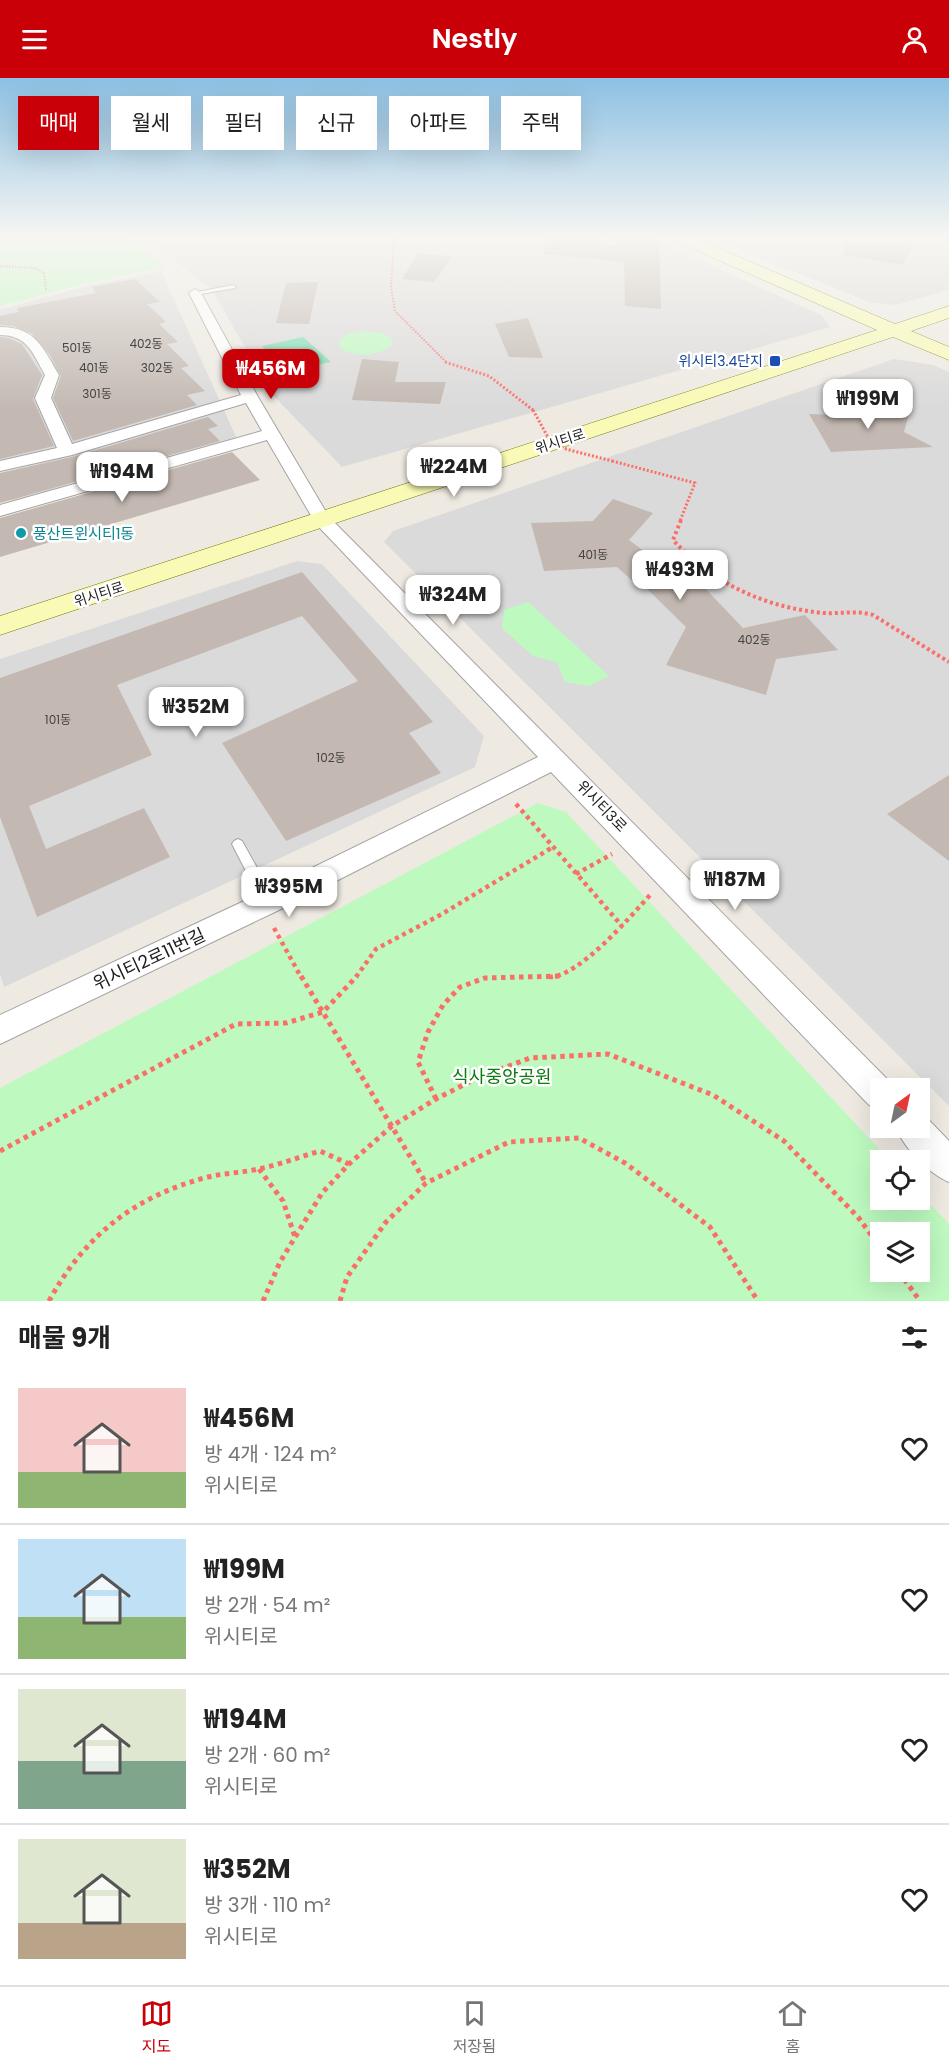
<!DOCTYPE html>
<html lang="ko">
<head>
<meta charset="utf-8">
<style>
	:root { --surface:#fff; --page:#f2f2f2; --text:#222; --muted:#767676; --line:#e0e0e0; --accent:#ca0009 }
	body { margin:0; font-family:Poppins,"Noto Sans KR",sans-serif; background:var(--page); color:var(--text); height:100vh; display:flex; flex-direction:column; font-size:22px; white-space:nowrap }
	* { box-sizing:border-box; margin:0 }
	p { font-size:20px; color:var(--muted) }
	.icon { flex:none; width:33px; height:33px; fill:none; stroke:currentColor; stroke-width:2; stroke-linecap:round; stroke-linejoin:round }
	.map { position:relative; height:1223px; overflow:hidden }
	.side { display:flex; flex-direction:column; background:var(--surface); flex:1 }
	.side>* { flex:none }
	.banner { position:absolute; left:18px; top:18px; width:600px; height:54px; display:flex; gap:12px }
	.needle { width:39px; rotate:33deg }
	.tools { position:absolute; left:870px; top:1000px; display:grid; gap:12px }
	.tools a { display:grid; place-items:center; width:60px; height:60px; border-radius:0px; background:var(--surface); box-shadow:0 6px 24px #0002; font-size:30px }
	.price { position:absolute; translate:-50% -51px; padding:0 14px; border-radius:12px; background:#fff; color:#222; font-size:20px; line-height:39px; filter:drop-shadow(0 2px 3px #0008) }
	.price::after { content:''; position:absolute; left:50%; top:36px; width:18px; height:14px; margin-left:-9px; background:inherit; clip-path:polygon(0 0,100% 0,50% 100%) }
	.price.current { background:var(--accent); color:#fff }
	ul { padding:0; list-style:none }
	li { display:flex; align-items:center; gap:18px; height:150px; padding:0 18px }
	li+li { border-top:2px solid var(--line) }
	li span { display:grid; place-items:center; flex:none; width:168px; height:120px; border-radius:0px; color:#555 }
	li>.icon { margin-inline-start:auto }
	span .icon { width:72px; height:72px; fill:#fffc; stroke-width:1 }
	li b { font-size:26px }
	h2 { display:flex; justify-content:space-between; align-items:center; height:72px; padding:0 18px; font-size:26px }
	.pill { padding:0 21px; border-radius:0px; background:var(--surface); box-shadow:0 6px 24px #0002; font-size:21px; line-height:54px }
	.pill.current { background:var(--accent); color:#fff }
	header { display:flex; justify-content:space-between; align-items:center; height:78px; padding:0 18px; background:var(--accent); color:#fff; font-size:27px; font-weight:600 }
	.menu { display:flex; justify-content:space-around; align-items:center; height:84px; border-top:2px solid var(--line); background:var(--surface); font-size:16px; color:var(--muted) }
	.menu a { display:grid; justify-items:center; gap:3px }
	.menu .current { color:var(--accent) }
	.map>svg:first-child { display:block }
</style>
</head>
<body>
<header><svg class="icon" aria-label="menu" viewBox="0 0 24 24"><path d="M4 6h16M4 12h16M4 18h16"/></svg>Nestly<svg class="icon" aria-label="person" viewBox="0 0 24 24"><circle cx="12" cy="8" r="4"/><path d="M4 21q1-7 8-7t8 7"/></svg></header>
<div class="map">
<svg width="949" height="1223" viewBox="0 0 949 1223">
	<rect width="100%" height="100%" fill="#eeeae2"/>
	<g fill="#dbdada">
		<path d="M147 160H650L821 237 830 249 342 389 272 316 212 212Z"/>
		<path d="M711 160H949V212L895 227 869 224Z"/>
		<path d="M161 193 237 361 12 424 0 395 62 380 57 371 0 383V232L86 208Z"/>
		<path d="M894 281 933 287 949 294V1028L384 464 393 453Z"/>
		<path d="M297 483 322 486 484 658 475 689 4 909 0 896V581Z"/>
	</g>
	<g fill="#bef9c0" fill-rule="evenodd">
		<path d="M0 160H130L166 189 84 206 0 228Z"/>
		<path d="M365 253 382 255 392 261 391 268C377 278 355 280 340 270L339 263 348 256Z"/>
		<path d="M528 524 609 598 589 608 565 604 557 584 533 578 502 550 504 532Z"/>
		<path d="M538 725 566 734 890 1083H880V1122H920V1115L949 1146V1223H0V1010ZM880 1155H920V1194H880Z"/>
	</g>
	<path fill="#7fdeb5" d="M303 259 331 284 285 294 262 268Z"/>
	<g fill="#c3b9b2">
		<path d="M545 160H597L612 169 619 165 611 160H659L661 231 625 228 624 184 544 176Z"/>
		<path d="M915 164 902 187 844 177 845 165Z"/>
		<path d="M418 175 452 179 434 204 402 201Z"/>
		<path d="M135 201 160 224 147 226 166 244 159 246 178 264 167 266 189 288 181 290 205 313 187 317 197 327 73 363 53 320 61 298 50 277 31 255 13 248 0 247V238L19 234 17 230 96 215 92 209Z"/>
		<path d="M318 204 309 246 276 245 286 205Z"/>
		<path d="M528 240 543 280 509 279 495 246Z"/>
		<path d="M0 259 9 260 22 266 42 297 33 321 54 368 0 381Z"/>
		<path d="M362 281 399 284 395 304H446L440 326 352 322Z"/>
		<path d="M875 324 910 332 904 354 933 369 831 374 809 336 869 338Z"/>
		<path d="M208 339 218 348 208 351 220 363 0 425V395L72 379Z"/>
		<path d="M232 374 260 402 0 479V440Z"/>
		<path d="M613 421 653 435 629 462 690 507 700 505 743 550 805 537 838 572 776 581 766 617 666 587 686 549 641 505 637 507 617 489 544 493 531 445 593 443Z"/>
		<path d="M302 494 433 644 409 655 441 695 286 763 222 665 358 603 302 538 117 607 152 677 29 728 46 771 144 730 170 779 37 839 0 739V600Z"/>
		<path d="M949 697V783L887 736Z"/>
	</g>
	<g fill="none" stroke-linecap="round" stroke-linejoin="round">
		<defs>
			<g id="lane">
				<path d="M599 160H606L617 166 612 167Z"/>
				<path d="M233 207 236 209 235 210 195 217 192 215Z"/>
				<path d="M238 761 242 763 274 820 275 824 274 828 269 829 264 828 232 766 234 763Z"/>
			</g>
			<g id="street">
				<path d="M195 211 201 215 258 319 329 439 891 1005 894 1011H880V1032L869 1027 551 694 279 832 0 966V937L259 816 538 679 316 446 267 362 0 438V427L262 353 246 325 72 377 0 393V383L57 370 35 320 45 297C33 276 28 257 0 257V249C36 249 43 270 59 297L51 320 72 366 241 317 189 215Z"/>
				<path d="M920 1036 925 1038 949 1063V1104C928 1095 905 1071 896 1050H920Z"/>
			</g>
			<path id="secondary" d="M673 160H695L895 246 949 228V240L911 253 949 269V282L893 259 0 557V538L877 252 675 163Z"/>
		</defs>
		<use href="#lane" stroke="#a4a4a4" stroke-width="2"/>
		<use href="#street" stroke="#a4a4a4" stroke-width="2"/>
		<use href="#secondary" stroke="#6c7404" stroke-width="1"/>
		<g stroke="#fa7068" stroke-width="2" stroke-dasharray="1.5 1.5" stroke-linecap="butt">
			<path d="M394 160 391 209 395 233 447 285"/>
			<path d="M0 188 35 190 44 195 46 213"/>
		</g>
		<g stroke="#fa7068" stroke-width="3" stroke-dasharray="2 2" stroke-linecap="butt">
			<path d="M445 284 489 298 533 332"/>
			<path d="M612 383 695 405 680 443"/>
		</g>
		<path stroke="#fa7068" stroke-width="4" stroke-dasharray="3 3" stroke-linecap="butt" d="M681 442 673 462C713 505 763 529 823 535 840 536 857 532 873 537L949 584"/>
		<g stroke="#fa7068" stroke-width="4.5" stroke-dasharray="4 4" stroke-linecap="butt">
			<path d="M516 726 622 848"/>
			<path d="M576 796 612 776"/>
			<path d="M274 850 301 899"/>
			<path d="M356 899 376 871 442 836 553 769"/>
			<path d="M549 899C579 899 630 839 651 816"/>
		</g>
		<g stroke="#fa7068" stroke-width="5" stroke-dasharray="4.5 4.5" stroke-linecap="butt">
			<path d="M301 898 426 1105"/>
			<path d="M436 1021 418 984 428 954 443 927 460 909 485 900 561 898"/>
			<path d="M0 1073 236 946 286 945 323 934 357 898"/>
			<path d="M259 1091 283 1123 295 1159"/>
			<path d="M899 1194 920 1223"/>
			<path d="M49 1223C85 1157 135 1118 208 1099 224 1095 241 1095 258 1091 279 1087 299 1079 320 1073L349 1086"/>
			<path d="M263 1223 280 1184 322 1115 349 1086 392 1048 436 1021 477 1000 530 980 608 976 713 1017 784 1063 858 1139 880 1169"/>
			<path d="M340 1223 347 1199 386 1144 426 1105 509 1064 579 1060 625 1085 710 1149 758 1223"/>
		</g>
		<use href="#lane" fill="#fff" fill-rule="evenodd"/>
		<use href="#street" fill="#fff" fill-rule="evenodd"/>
		<use href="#secondary" fill="#f9fab5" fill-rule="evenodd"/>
		<path stroke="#fa7068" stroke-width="3" stroke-dasharray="2 2" stroke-linecap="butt" d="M533 332 550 363 566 371 612 383"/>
	</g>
	<linearGradient id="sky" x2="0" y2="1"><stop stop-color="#8cc0e3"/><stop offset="0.48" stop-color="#f7f6f2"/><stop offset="1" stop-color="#f7f6f2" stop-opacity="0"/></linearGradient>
	<rect width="949" height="331" fill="url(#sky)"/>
	<rect fill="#1a4fb4" stroke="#fff" stroke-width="2" x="769" y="277" width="12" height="12" rx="3"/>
	<circle fill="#0f9aa8" stroke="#fff" stroke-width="2" cx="21" cy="455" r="6"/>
	<g text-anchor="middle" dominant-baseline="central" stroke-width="5" stroke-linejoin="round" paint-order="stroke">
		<g font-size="12" fill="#464442">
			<text x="146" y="265">402동</text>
			<text x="77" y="269">501동</text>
			<text x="94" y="289">401동</text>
			<text x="157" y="289">302동</text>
			<text x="97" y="315">301동</text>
			<text x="593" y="476">401동</text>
			<text x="754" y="561">402동</text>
			<text x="58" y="641">101동</text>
			<text x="331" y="679">102동</text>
		</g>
		<g font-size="14" fill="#164399" stroke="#fff" text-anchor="end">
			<text x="763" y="283">위시티3.4단지</text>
		</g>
		<g font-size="14" fill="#1d1d1d" stroke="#fff">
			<text transform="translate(560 363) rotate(-18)">위시티로</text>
			<text transform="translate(99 516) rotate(-18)">위시티로</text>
		</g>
		<g font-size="15" fill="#0d838f" stroke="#fff" text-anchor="start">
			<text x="33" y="455">풍산트윈시티1동</text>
		</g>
		<g font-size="15" fill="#1d1d1d" stroke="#fff">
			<text transform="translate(602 728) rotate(46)">위시티3로</text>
		</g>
		<g font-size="18" fill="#1d1d1d" stroke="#fff">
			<text transform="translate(149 881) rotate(-25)">위시티2로11번길</text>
		</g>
		<g font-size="18" fill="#0b7b0f" stroke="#fff">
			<text x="502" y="998">식사중앙공원</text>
		</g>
	</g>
</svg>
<div class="tools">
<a><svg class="needle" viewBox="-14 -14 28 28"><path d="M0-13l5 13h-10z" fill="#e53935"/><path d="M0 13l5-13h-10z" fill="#767676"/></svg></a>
<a><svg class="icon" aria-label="locate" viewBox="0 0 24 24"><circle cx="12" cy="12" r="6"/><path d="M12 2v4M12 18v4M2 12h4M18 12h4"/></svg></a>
<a><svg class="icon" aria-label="layers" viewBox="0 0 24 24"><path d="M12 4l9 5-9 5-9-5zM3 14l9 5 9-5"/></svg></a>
</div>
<b class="price current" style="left:271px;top:322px">₩456M</b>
<b class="price" style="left:868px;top:352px">₩199M</b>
<b class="price" style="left:454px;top:420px">₩224M</b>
<b class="price" style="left:122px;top:425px">₩194M</b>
<b class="price" style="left:680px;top:523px">₩493M</b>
<b class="price" style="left:453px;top:548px">₩324M</b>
<b class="price" style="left:196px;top:660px">₩352M</b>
<b class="price" style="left:735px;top:833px">₩187M</b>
<b class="price" style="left:289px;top:840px">₩395M</b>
<div class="banner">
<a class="pill current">매매</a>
<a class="pill">월세</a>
<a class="pill">필터</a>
<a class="pill">신규</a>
<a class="pill">아파트</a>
<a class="pill">주택</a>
</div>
</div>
<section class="side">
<h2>매물 9개<svg class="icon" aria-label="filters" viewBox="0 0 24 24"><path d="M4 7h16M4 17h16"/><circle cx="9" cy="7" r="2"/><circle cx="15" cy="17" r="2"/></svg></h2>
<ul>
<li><span style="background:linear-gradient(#f6c9c9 70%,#8fb573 0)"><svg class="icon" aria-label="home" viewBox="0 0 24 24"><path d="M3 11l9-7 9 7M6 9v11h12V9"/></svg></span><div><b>₩456M</b><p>방 4개 · 124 m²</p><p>위시티로</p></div><svg class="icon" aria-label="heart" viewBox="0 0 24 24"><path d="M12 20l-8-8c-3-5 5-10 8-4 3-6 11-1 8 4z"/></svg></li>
<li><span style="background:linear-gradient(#bfe0f5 65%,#8fb573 0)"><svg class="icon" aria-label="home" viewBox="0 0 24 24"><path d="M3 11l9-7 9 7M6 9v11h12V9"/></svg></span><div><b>₩199M</b><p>방 2개 · 54 m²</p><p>위시티로</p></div><svg class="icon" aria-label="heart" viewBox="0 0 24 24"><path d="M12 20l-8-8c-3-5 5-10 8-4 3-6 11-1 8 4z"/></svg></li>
<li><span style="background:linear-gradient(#dfe7d0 60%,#7fa58c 0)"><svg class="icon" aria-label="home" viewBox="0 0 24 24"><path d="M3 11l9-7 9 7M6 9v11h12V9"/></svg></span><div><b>₩194M</b><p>방 2개 · 60 m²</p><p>위시티로</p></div><svg class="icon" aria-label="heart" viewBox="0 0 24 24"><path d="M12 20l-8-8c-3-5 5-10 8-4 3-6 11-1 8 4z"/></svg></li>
<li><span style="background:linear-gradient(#dfe7d0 70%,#b9a48a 0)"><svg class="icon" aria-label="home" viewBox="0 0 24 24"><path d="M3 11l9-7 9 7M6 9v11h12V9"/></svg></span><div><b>₩352M</b><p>방 3개 · 110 m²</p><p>위시티로</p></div><svg class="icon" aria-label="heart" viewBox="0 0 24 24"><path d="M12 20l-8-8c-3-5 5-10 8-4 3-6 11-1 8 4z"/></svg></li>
</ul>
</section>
<nav class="menu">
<a class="current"><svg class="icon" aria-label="map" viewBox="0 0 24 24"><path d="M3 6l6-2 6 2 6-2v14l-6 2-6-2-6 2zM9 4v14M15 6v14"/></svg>지도</a>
<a><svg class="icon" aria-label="saved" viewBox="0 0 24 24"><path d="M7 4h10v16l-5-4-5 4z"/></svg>저장됨</a>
<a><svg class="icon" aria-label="home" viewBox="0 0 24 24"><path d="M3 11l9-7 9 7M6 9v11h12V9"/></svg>홈</a>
</nav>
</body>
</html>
